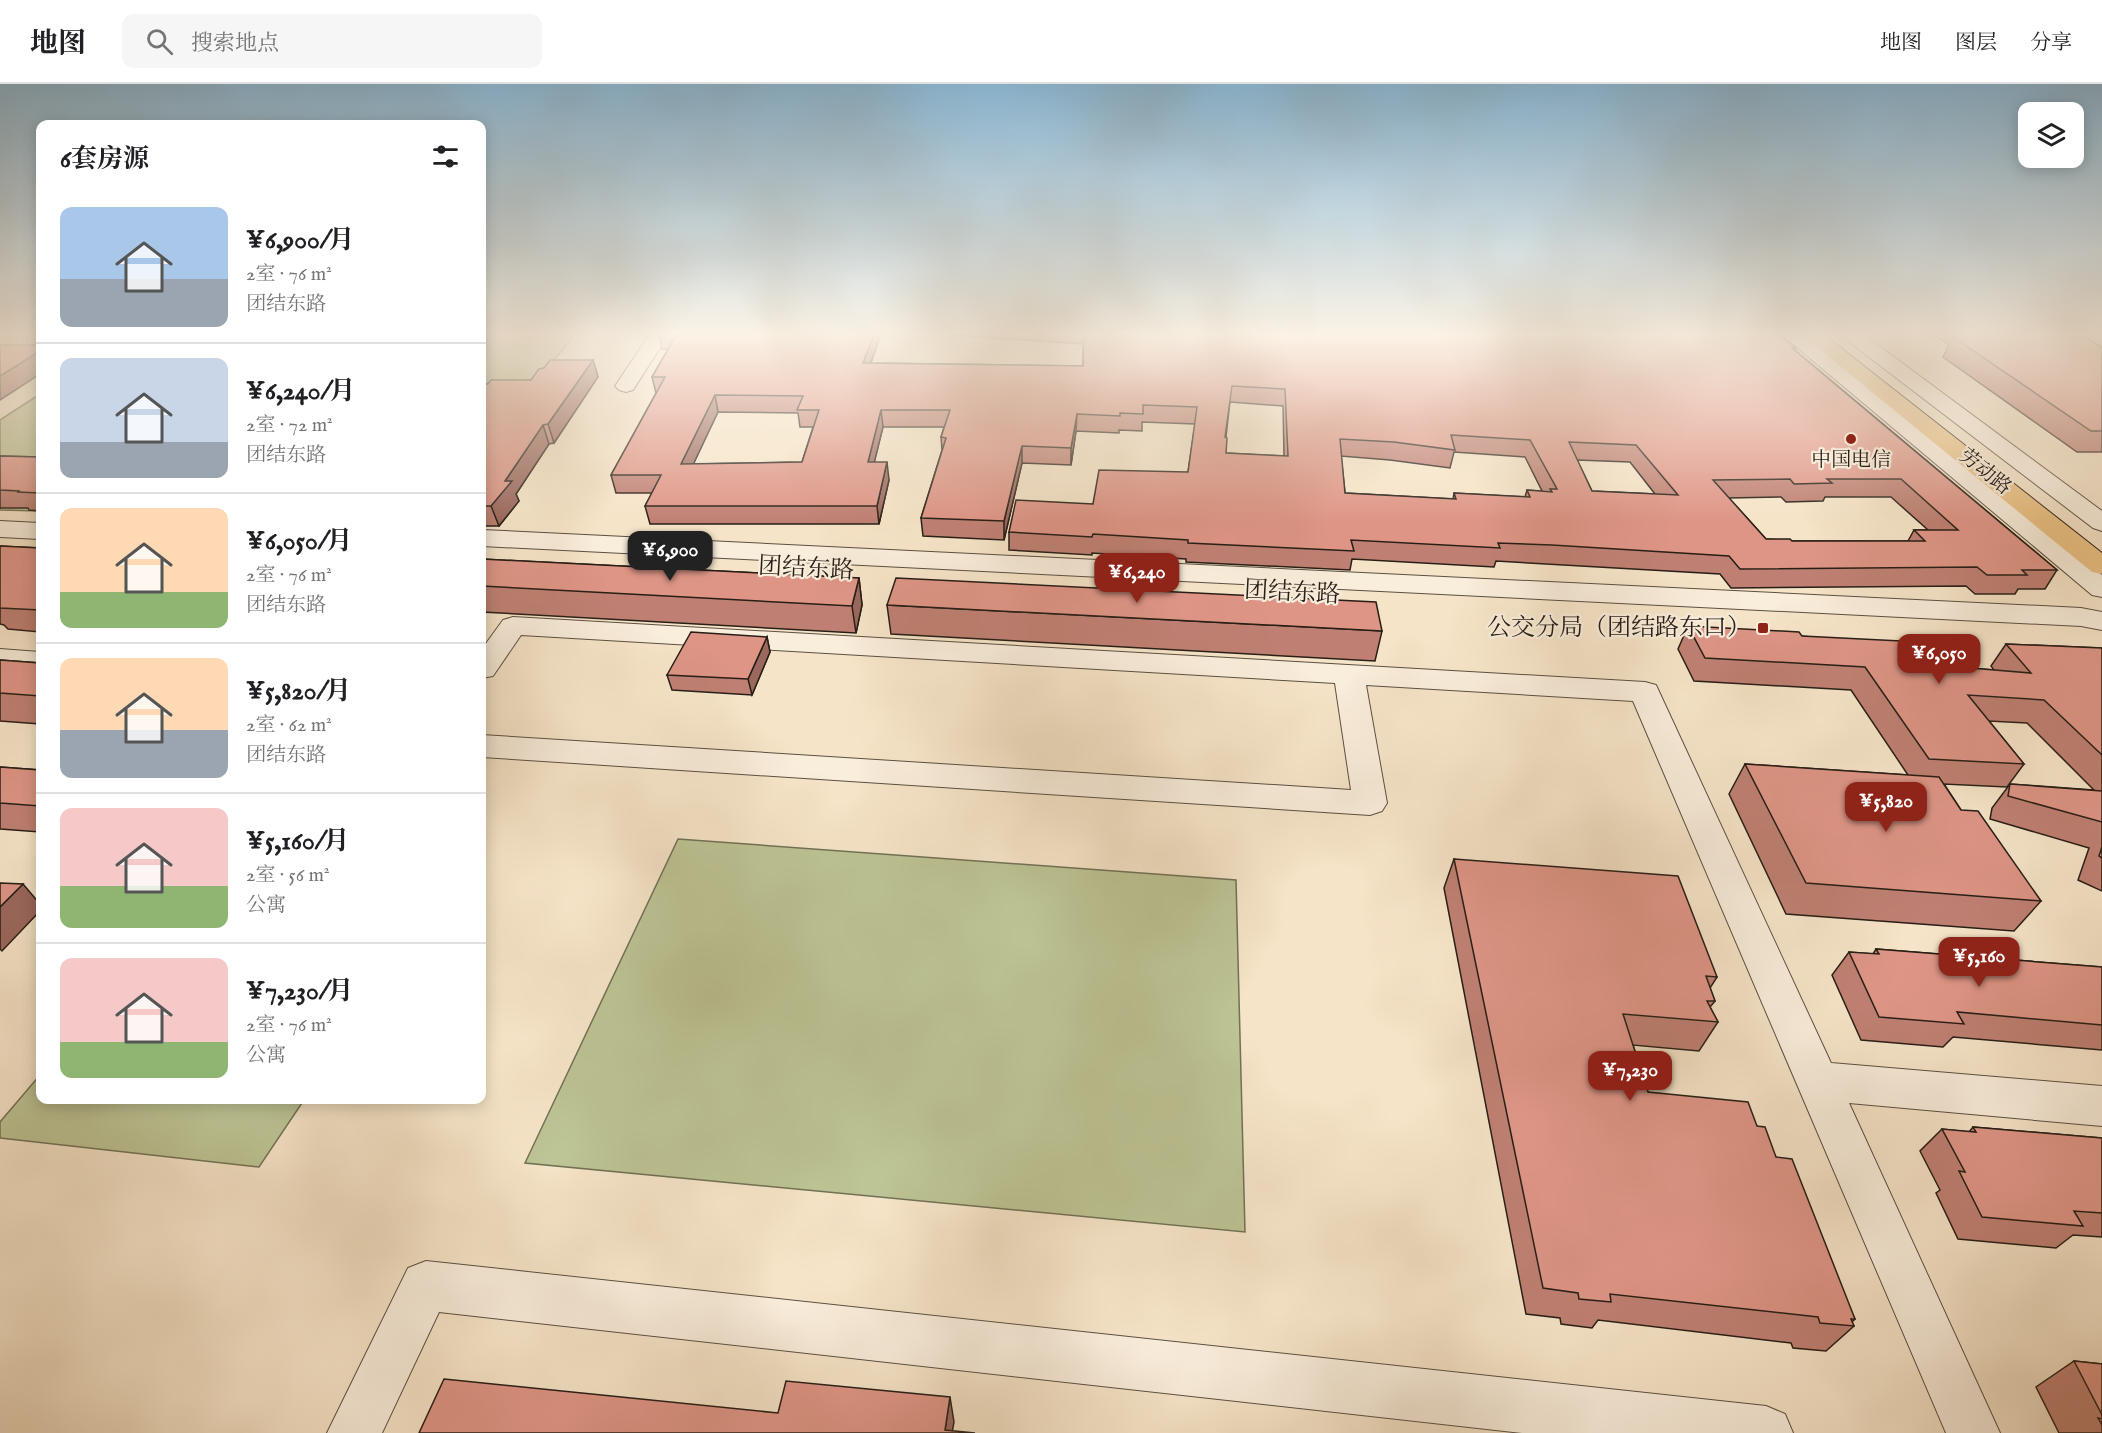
<!DOCTYPE html>
<html lang="zh">
<head>
<meta charset="utf-8">
<style>
	:root { --surface:#fff; --page:#f6f6f6; --text:#202124; --muted:#757577; --line:#e0e0e0; --accent:#8f2418 }
	body { margin:0; font-family:"IM FELL English","Noto Serif SC",serif; background:var(--page); color:var(--text); height:100vh; display:flex; flex-direction:column; font-size:22px; white-space:nowrap }
	* { box-sizing:border-box; margin:0 }
	p { font-size:20px; color:var(--muted) }
	.icon { flex:none; width:33px; height:33px; fill:none; stroke:currentColor; stroke-width:2; stroke-linecap:round; stroke-linejoin:round }
	.map { position:relative; flex:1; overflow:hidden }
	.drawer { position:absolute; left:36px; top:36px; width:450px; height:984px; display:flex; flex-direction:column; background:var(--surface); border-radius:12px; box-shadow:0 3px 15px #0003 }
	.drawer>* { flex:none }
	.fabs { position:absolute; left:2018px; top:18px; display:grid; gap:12px }
	.fabs a { display:grid; place-items:center; width:66px; height:66px; border-radius:12px; background:var(--surface); box-shadow:0 3px 15px #0003; font-size:30px }
	.price { position:absolute; translate:-50% -51px; padding:0 14px; border-radius:12px; background:var(--accent); color:#fff; font-size:20px; line-height:39px; filter:drop-shadow(0 2px 3px #0008) }
	.price::after { content:''; position:absolute; left:50%; top:36px; width:18px; height:14px; margin-left:-9px; background:inherit; clip-path:polygon(0 0,100% 0,50% 100%) }
	.price.selected { background:#222; color:#fff }
	ul { padding:0; list-style:none }
	li { display:flex; align-items:center; gap:18px; height:150px; padding:0 24px }
	li+li { border-top:2px solid var(--line) }
	li span { display:grid; place-items:center; flex:none; width:168px; height:120px; border-radius:12px; color:#555 }
	li>.icon { margin-inline-start:auto }
	span .icon { width:72px; height:72px; fill:#fffc; stroke-width:1 }
	li b { font-size:26px }
	h2 { display:flex; justify-content:space-between; align-items:center; height:72px; padding:0 24px; font-size:26px }
	header { display:flex; align-items:center; gap:36px; box-sizing:border-box; height:84px; padding:0 30px; background:var(--surface); border-bottom:2px solid var(--line) }
	header strong { font-size:28px }
	nav { display:flex; gap:33px; margin-inline-start:auto; font-size:21px }
	.search { width:420px; height:54px; background:var(--page); display:flex; align-items:center; gap:15px; box-sizing:border-box; padding:0 21px; border-radius:12px; color:var(--muted); font-size:22px }
	.map>svg:first-child { display:block }
</style>
</head>
<body>
<header>
<strong>地图</strong>
<div class="search"><svg class="icon" aria-label="search" viewBox="0 0 24 24"><circle cx="10" cy="10" r="6"/><path d="M15 15l6 6"/></svg>搜索地点</div>
<nav><a>地图</a><a>图层</a><a>分享</a></nav>
</header>
<div class="map">
<svg width="2102" height="1349" viewBox="0 0 2102 1349">
	<rect width="100%" height="100%" fill="#f6e4c8"/>
	<filter id="stains"><feTurbulence type="fractalNoise" baseFrequency=".00333" numOctaves="4"/><feColorMatrix values="0 0 0 0 .2 0 0 0 0 .09 0 0 0 0 .02 0 0 0 .5 -.17"/></filter>
	<radialGradient id="worn" r=".72"><stop offset=".6" stop-color="#630" stop-opacity="0"/><stop offset="1" stop-color="#630" stop-opacity=".3"/></radialGradient>
	<g fill="#bdc495" stroke="#727156" stroke-width="1.5">
		<path d="M482 250H575L482 366Z"/>
		<path d="M40 310V427L0 426V336Z"/>
		<path d="M678 755 1236 796 1245 1148 525 1079Z"/>
		<path d="M40 991V1016H304L259 1083 0 1054V1038Z"/>
	</g>
	<g fill="none" stroke-linecap="round" stroke-linejoin="round">
		<defs>
			<g id="minor">
				<path d="M650 250H669L633 306 626 308 619 306 615 302Z"/>
				<path d="M1784 250H1804L2102 491V513L2092 511 1786 254Z"/>
				<path d="M1842 250H1863L2102 427V447L2093 444 1844 254Z"/>
				<path d="M0 437 40 439V455L0 453Z"/>
				<path d="M482 446 2081 524 2102 528V546L2081 542 482 462Z"/>
				<path d="M513 533 1645 598 1656 601 1831 979 2102 1002V1042L1849 1019 2000 1349H1946L1633 617 1366 601 1387 719 1382 727 1370 731 482 673V651L1351 706 1335 599 521 551 493 592 482 594V565L503 536Z"/>
				<path d="M0 565 40 568V586L0 583Z"/>
				<path d="M426 1177 1766 1322 1785 1330 1793 1349H1522L439 1228 382 1349H327L408 1184Z"/>
			</g>
			<path id="major" d="M1801 250H1823L2102 469V490L2092 488Z"/>
		</defs>
		<use href="#minor" stroke="#5b5042" stroke-width="2"/>
		<use href="#major" stroke="#271e16" stroke-width="2"/>
		<use href="#minor" fill="#f9eddb" fill-rule="evenodd"/>
		<use href="#major" fill="#ebc284" fill-rule="evenodd"/>
	</g>
	<g fill="#bf8073" stroke="#271e16" stroke-width="1.5" fill-rule="evenodd">
		<path d="M659 250H881L871 279 1083 282V260L948 251 947 250H1778L1796 264 1795 266 2057 486 2045 505H2018L2015 510H1975L1966 502 1731 504 1720 490 1546 480 1496 477 1494 483 1352 475 1350 486 1186 478V475L1092 469V471L1009 466V448L1188 388 1195 340 1142 338V347L1119 346V349L1076 347 1071 381 1022 379 1004 456 923 452 921 434 942 366 941 353 944 343H883L874 378 889 396 879 440H650L645 422 652 409H616L611 391 656 309 652 293 668 265H662ZM1230 318 1283 322 1284 372 1226 369V353ZM718 328 798 329 800 343H813L802 378 693 380ZM1454 368 1525 373 1542 407 1527 406 1525 413 1454 409 1453 415 1345 409 1341 372 1390 376 1450 384ZM1577 376 1630 378 1655 410 1592 407ZM1781 413 1786 418 1823 417 1825 413H1891L1928 446H1914L1908 457H1792L1766 455 1729 414Z"/>
		<path d="M1933 250H2079L2102 263V368H2077L1943 273 1949 261Z"/>
		<path d="M593 276 598 293 554 359 549 360 516 410 519 417 499 442H482V300L531 296 544 284Z"/>
		<path d="M0 372 40 373V427L29 426 28 424H0Z"/>
		<path d="M0 462 40 464V548L8 545 4 541 0 540Z"/>
		<path d="M482 475 859 494 862 521 856 549 482 528Z"/>
		<path d="M887 521 1382 547 1375 577 891 550Z"/>
		<path d="M1688 542 1802 552 1907 564 1947 582 1994 586 1991 582 2006 560 2102 564V807L2078 796 2089 764 1990 735 1992 724 2010 700 2094 706 2027 639 1989 637 2024 680 2007 703 1944 700 1961 726 2041 817 2014 847 1786 830 1729 710 1745 680 1908 691 1851 606 1694 597 1678 565Z"/>
		<path d="M767 553 770 568 752 611 672 606 667 591Z"/>
		<path d="M0 576 40 579V640L0 637Z"/>
		<path d="M0 683 40 686V748L0 745Z"/>
		<path d="M1454 775 1717 893 1710 904 1715 917 1710 923 1718 938 1699 967 1633 961 1648 1008 1757 1042 1776 1073 1855 1235 1852 1238 1854 1242 1826 1267 1793 1264 1791 1259 1598 1236 1592 1244 1561 1240 1560 1234 1526 1230 1444 804Z"/>
		<path d="M1876 865 2102 883V966L1953 953 1943 963 1861 956 1832 891 1849 868 1873 870Z"/>
		<path d="M1973 1043 2102 1054V1153L2073 1151 2056 1164 1958 1155 1936 1109 1940 1106 1920 1067 1942 1045 1969 1048Z"/>
		<path d="M2074 1277 2102 1280V1349H2059L2036 1303Z"/>
	</g>
	<g fill="#9b685e" stroke="#271e16" stroke-width="1.5">
		<path d="M874 250H881L865 295 863 279Z"/>
		<path d="M40 267V290L0 316V292Z"/>
		<path d="M593 276 598 293 554 359 548 340Z"/>
		<path d="M715 311 718 328 685 398 681 380Z"/>
		<path d="M881 326 883 343 870 396 868 378Z"/>
		<path d="M1077 330 1076 347 1071 381V364Z"/>
		<path d="M543 341 549 360 516 410 519 417 499 442 491 422 505 397Z"/>
		<path d="M1022 362V379L1004 456V437Z"/>
		<path d="M887 378 889 396 879 440 877 422Z"/>
		<path d="M859 494 862 521 856 549 852 522Z"/>
		<path d="M767 553 770 568 752 611 748 595Z"/>
		<path d="M23 800 40 820V827L2 867 0 865V823Z"/>
		<path d="M950 1313 954 1338 952 1349 945 1346Z"/>
	</g>
	<g fill="#de9586" stroke="#271e16" stroke-width="1.5" fill-rule="evenodd">
		<path d="M677 250H874L863 279 1083 282 1084 250H1778L1796 264H1792L2057 486H2022L2027 491H1987L1977 483 1740 485 1729 472 1552 461 1498 459 1500 464 1351 456 1354 467 1188 459V456L1093 450 1092 453 1009 448 1016 416 1093 420 1099 386 1188 388 1197 323 1143 321V330L1120 329V332L1077 330 1071 364 1022 362 1004 437 921 434 946 354 941 353 950 326H881L868 378H887L877 422H645L661 391H611L665 293H652ZM1232 302 1285 305 1288 372 1226 369 1227 354 1225 353ZM715 311 803 312 797 326H819L802 378 681 380ZM1451 351 1530 356 1557 405H1550L1552 408 1527 406 1530 413 1454 409 1456 415 1345 409 1340 355 1394 358 1455 366ZM1569 358 1636 361 1678 411 1592 407ZM1790 395 1794 400 1832 399 1827 395H1901L1958 446H1914L1925 457H1792L1790 455H1766L1713 396Z"/>
		<path d="M1956 250H2079L2102 263V347H2091L1953 253Z"/>
		<path d="M0 261H40V267L0 292Z"/>
		<path d="M550 276H593L548 340 543 341 505 397H512L491 422H482V300H488L491 296H531L539 285 544 284Z"/>
		<path d="M0 372 40 373V409L17 408 20 407 0 406Z"/>
		<path d="M0 462 40 464V526L0 524Z"/>
		<path d="M482 475 859 494 852 522 482 502Z"/>
		<path d="M896 494 1376 518 1382 547 887 521Z"/>
		<path d="M1688 542 1799 548 1802 552 1901 557 1907 564 1928 565 1938 577H1943L1947 582 2031 589 2006 560 2102 564V671L2044 616 1968 611 2024 680 1929 675 1865 583 1705 574Z"/>
		<path d="M691 548 767 553 748 595 667 591Z"/>
		<path d="M0 576 40 579V612L0 609Z"/>
		<path d="M1745 680 1939 693 1961 726 1978 727 2041 817 1806 799Z"/>
		<path d="M0 683 40 686V722L0 719Z"/>
		<path d="M2010 700 2102 707V738L2008 712Z"/>
		<path d="M2102 763V774L2099 772Z"/>
		<path d="M1454 775 1678 792 1717 893 1706 892 1715 917H1707L1718 938 1623 930 1648 1008 1748 1018 1757 1042 1765 1043 1776 1073 1792 1075 1855 1235H1851L1854 1242 1820 1239 1818 1233 1610 1210 1611 1218 1579 1215 1578 1209 1543 1204Z"/>
		<path d="M0 799 23 800 0 823Z"/>
		<path d="M1876 865 2102 883V941L1957 928 1964 940 1879 933 1849 868 1879 870Z"/>
		<path d="M1973 1043 2102 1054V1129L2074 1127 2083 1142 1982 1133 1959 1087 1965 1088 1942 1045 1976 1048Z"/>
		<path d="M2074 1277 2102 1280V1331Z"/>
		<path d="M444 1295 778 1329 786 1297 950 1313 945 1346 975 1349H419Z"/>
		<path d="M2098 1334 2102 1335V1341Z"/>
	</g>
	<linearGradient id="sky" x2="0" y2="1"><stop stop-color="#8ab8d6"/><stop offset="0.57" stop-color="#fbf3e6"/><stop offset="1" stop-color="#fbf3e6" stop-opacity="0"/></linearGradient>
	<rect width="2102" height="438" fill="url(#sky)"/>
	<g fill="#8f2418" stroke="#f9eddb" stroke-width="2">
		<circle cx="1851" cy="355" r="6"/>
		<rect x="1757" y="538" width="12" height="12" rx="3"/>
	</g>
	<g text-anchor="middle" dominant-baseline="central" stroke-width="4.5" stroke-linejoin="round" paint-order="stroke">
		<g font-size="20" fill="#271e16" stroke="#f9eddb">
			<text x="1851" y="376">中国电信</text>
		</g>
		<g font-size="20" fill="#271e16" stroke="#f9eddb">
			<text transform="translate(1985 388) rotate(39)">劳动路</text>
		</g>
		<g font-size="24" fill="#271e16" stroke="#f9eddb">
			<text transform="translate(806 485) rotate(3)">团结东路</text>
			<text transform="translate(1292 509) rotate(3)">团结东路</text>
		</g>
		<g font-size="24" fill="#271e16" stroke="#f9eddb" text-anchor="end">
			<text x="1751" y="544">公交分局（团结路东口）</text>
		</g>
	</g>
	<rect width="100%" height="100%" filter="url(#stains)"/>
	<rect width="100%" height="100%" fill="url(#worn)"/>
</svg>
<div class="fabs">
<a><svg class="icon" aria-label="layers" viewBox="0 0 24 24"><path d="M12 4l9 5-9 5-9-5zM3 14l9 5 9-5"/></svg></a>
</div>
<b class="price selected" style="left:670px;top:498px">¥6,900</b>
<b class="price" style="left:1137px;top:520px">¥6,240</b>
<b class="price" style="left:1939px;top:601px">¥6,050</b>
<b class="price" style="left:1886px;top:749px">¥5,820</b>
<b class="price" style="left:1979px;top:904px">¥5,160</b>
<b class="price" style="left:1630px;top:1018px">¥7,230</b>
<section class="drawer">
<h2>6套房源<svg class="icon" aria-label="filters" viewBox="0 0 24 24"><path d="M4 7h16M4 17h16"/><circle cx="9" cy="7" r="2"/><circle cx="15" cy="17" r="2"/></svg></h2>
<ul>
<li><span style="background:linear-gradient(#a9c7e8 60%,#9aa5b1 0)"><svg class="icon" aria-label="home" viewBox="0 0 24 24"><path d="M3 11l9-7 9 7M6 9v11h12V9"/></svg></span><div><b>¥6,900/月</b><p>2室 · 76 m²</p><p>团结东路</p></div></li>
<li><span style="background:linear-gradient(#c9d6e8 70%,#9aa5b1 0)"><svg class="icon" aria-label="home" viewBox="0 0 24 24"><path d="M3 11l9-7 9 7M6 9v11h12V9"/></svg></span><div><b>¥6,240/月</b><p>2室 · 72 m²</p><p>团结东路</p></div></li>
<li><span style="background:linear-gradient(#ffd9b3 70%,#8fb573 0)"><svg class="icon" aria-label="home" viewBox="0 0 24 24"><path d="M3 11l9-7 9 7M6 9v11h12V9"/></svg></span><div><b>¥6,050/月</b><p>2室 · 76 m²</p><p>团结东路</p></div></li>
<li><span style="background:linear-gradient(#ffd9b3 60%,#9aa5b1 0)"><svg class="icon" aria-label="home" viewBox="0 0 24 24"><path d="M3 11l9-7 9 7M6 9v11h12V9"/></svg></span><div><b>¥5,820/月</b><p>2室 · 62 m²</p><p>团结东路</p></div></li>
<li><span style="background:linear-gradient(#f6c9c9 65%,#8fb573 0)"><svg class="icon" aria-label="home" viewBox="0 0 24 24"><path d="M3 11l9-7 9 7M6 9v11h12V9"/></svg></span><div><b>¥5,160/月</b><p>2室 · 56 m²</p><p>公寓</p></div></li>
<li><span style="background:linear-gradient(#f6c9c9 70%,#8fb573 0)"><svg class="icon" aria-label="home" viewBox="0 0 24 24"><path d="M3 11l9-7 9 7M6 9v11h12V9"/></svg></span><div><b>¥7,230/月</b><p>2室 · 76 m²</p><p>公寓</p></div></li>
</ul>
</section>
</div>
</body>
</html>
